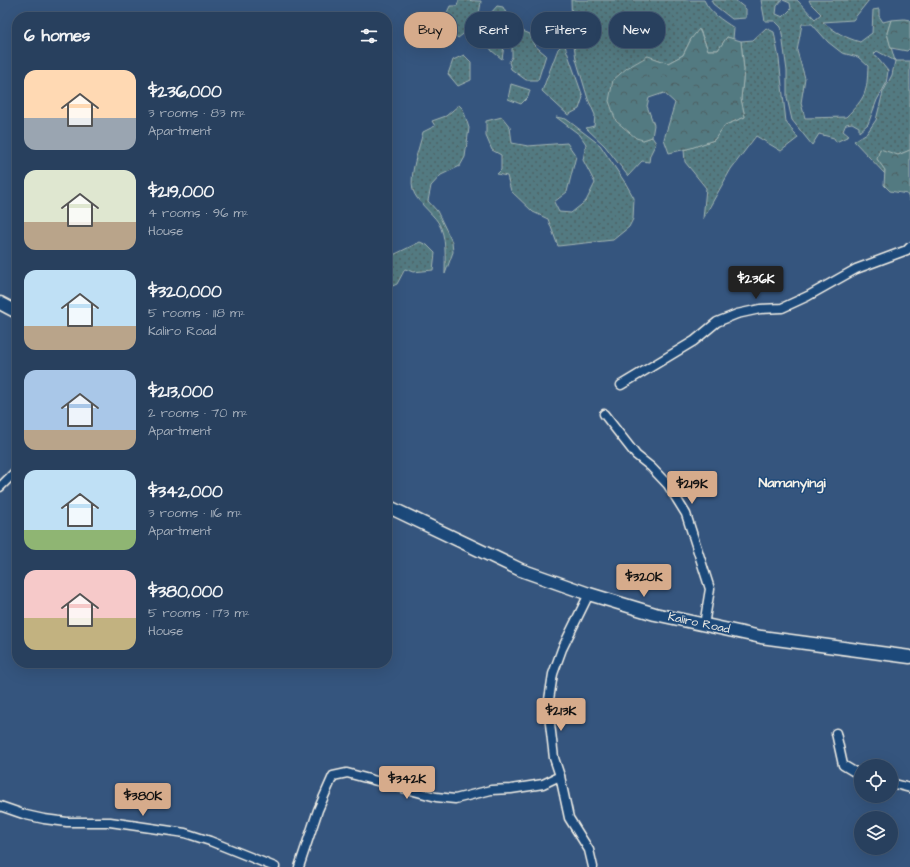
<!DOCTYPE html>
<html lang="en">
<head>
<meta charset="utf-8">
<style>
	:root { --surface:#28405e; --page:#304764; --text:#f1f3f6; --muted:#a5afbc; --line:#445973; --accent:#d6ab8b }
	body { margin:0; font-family:"Architects Daughter",sans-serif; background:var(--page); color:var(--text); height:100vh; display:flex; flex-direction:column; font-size:15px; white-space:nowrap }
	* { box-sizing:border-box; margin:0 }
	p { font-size:13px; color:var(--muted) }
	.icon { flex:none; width:22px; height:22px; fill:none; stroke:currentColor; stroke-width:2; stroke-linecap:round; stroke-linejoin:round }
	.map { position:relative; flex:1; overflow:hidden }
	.panel { position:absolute; left:12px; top:12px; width:380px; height:656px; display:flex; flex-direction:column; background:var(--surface); border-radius:16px; box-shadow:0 4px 16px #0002,0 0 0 1px var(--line) }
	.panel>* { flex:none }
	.banner { position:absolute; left:404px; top:12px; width:380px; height:36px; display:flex; gap:8px }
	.tools { position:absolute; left:854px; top:759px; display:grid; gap:8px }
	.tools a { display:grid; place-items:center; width:44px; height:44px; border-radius:50%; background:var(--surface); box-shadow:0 4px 16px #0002,0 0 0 1px var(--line); font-size:20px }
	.price { position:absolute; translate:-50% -34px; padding:0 9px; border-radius:4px; background:var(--accent); color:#111; font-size:13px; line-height:26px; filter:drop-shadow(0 1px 2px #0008) }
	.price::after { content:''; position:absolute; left:50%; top:24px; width:12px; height:9px; margin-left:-6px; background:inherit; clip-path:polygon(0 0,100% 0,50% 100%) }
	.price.current { background:#222; color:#fff }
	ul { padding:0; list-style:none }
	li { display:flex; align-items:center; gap:12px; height:100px; padding:0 12px }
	li span { display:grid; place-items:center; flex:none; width:112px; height:80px; border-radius:12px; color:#555 }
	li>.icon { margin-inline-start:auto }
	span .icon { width:48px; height:48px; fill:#fffc; stroke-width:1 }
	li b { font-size:17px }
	h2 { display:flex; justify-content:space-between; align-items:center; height:48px; padding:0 12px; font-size:17px }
	.pill { padding:0 14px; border-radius:16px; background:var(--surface); box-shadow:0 4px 16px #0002,0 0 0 1px var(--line); font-size:14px; line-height:36px }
	.pill.current { background:var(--accent); color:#111 }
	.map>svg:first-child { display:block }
</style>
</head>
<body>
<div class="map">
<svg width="910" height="867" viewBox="0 0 910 867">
	<defs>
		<pattern id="grass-dots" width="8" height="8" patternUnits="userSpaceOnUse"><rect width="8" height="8" fill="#537a81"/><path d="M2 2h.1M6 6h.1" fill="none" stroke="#4e6164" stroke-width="1.8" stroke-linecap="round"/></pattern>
		<pattern id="forest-crowns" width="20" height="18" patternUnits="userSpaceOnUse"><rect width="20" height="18" fill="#537a81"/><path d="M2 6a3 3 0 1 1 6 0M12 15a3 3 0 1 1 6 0" fill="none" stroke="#4e6164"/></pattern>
	</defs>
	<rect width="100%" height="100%" fill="#35557e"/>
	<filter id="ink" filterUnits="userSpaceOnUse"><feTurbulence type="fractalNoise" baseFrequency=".025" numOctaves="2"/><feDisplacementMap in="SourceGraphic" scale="8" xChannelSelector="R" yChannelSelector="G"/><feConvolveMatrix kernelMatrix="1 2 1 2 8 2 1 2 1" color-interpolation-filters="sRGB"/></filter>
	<g filter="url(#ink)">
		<g fill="url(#grass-dots)" stroke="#a4b6b4" fill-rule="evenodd">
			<path d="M459 0 481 1C479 21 474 26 458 38L449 30 443 21 450 6H457Z"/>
			<path d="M571 0H704C710 13 722 20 734 28L733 39 727 37 718 50H708L700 30 691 39 683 55 668 63 647 56 643 140 652 137 656 143 650 155 649 162 642 161 628 176 605 146 586 128 594 126 595 115 588 99 576 59 572 32Z"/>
			<path d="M711 0H735L746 9V18L732 19 713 4Z"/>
			<path d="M761 0H782L777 6 776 14 783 17 791 9 790 3 783 0H797L815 19 821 14 811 4 809 0H869L853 20 823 22C835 32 846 38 860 42L872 33 873 10 879 9V16L883 22 891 20 887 33 895 61H910V150L898 155 877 159 885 170V174L854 141 867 133 876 120 883 92 892 75 895 61 877 51 874 54 888 71 886 84 877 100 868 124 859 132V127L852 123 846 124 843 131 849 136 836 142 834 138 819 134 812 145 792 120 787 98V71L781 27 775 21H765ZM802 24H812L828 42 842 53 858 57 868 66C867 93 866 97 846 117L805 118 801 103 805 78 797 51Z"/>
			<path d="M497 6 503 7 513 27 530 34 534 45 546 55 538 80H526L511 69 509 62 512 57V43L504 46 502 59 492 51 480 32 486 21 490 28 497 25 494 17 490 14Z"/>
			<path d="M766 28 774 32 779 59 786 122 798 138 781 151 756 136 731 169 703 219 706 188 685 162 684 150 714 140 725 125 745 117 741 99 744 70 741 41 753 40Z"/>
			<path d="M564 43 583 97 579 109 568 115 542 91 558 49Z"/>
			<path d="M464 55 471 62V80L458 86 448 74 453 60Z"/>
			<path d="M511 84 530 90 528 97 521 104 508 99Z"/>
			<path d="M459 105 463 109 469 128 465 157 460 166 441 175 431 186 428 201 437 211 452 242 453 252 445 274C445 257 447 237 438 222 432 213 416 201 413 190 409 174 419 149 423 132L435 126 432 121 446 116Z"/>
			<path d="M502 117 510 127 512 143 528 146 567 143 576 156 567 192 554 202 559 212 571 213 586 201 595 183 583 160 586 144 580 135 556 117 566 119 600 145 626 184 634 198 633 219 629 227 613 240 558 246 548 219 533 212 511 191 507 176 497 174 501 170V155L492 150 486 136V121Z"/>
			<path d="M420 242 427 245 435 253 433 270 413 272 405 269 397 284 388 288 391 275 387 272V258Z"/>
		</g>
		<g fill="url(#forest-crowns)" stroke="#a4b6b4">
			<path d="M904 19 910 20V48L907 51 891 48 887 33 891 20Z"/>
			<path d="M699 29 708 50H718L727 37 741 41 744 70 741 99 745 117 725 125 714 140 691 148 669 153 664 139 675 103 664 93 649 98 647 106 654 125 652 137 643 140 636 138 616 121 609 101 613 80 627 68 648 56 668 63 683 55 691 39Z"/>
			<path d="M880 149 898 155 910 150V201L907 194 890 191 884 185 885 170 877 159Z"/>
		</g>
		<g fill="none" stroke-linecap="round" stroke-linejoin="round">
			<defs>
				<g id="minor">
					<path d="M621 385 694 341 717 322 737 314 760 309 782 308 808 296 856 269 907 250 910 247"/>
					<path d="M604 414 636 455 651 467 668 485 686 514 710 589 704 625"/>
					<path d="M0 487 17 470"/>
					<path d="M589 594 562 649 553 674 548 706 554 758 560 776 569 818 589 850 593 867"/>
					<path d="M836 733 843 765 853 771 861 774"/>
					<path d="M891 783 910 788"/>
					<path d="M0 806 26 815 44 819 67 822H110L185 833 210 841 275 867"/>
					<path d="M299 867 318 810 333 776 347 773 436 797 455 799 491 790 511 789 543 784 560 776"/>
				</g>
				<g id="secondary">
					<path d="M0 303 17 312"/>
					<path d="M387 506 521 570 589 594 655 614 761 637 910 657"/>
				</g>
			</defs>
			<use href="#minor" stroke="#f4f1e8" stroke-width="11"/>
			<use href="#secondary" stroke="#f4f1e8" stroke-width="15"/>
			<use href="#minor" stroke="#1f4a7a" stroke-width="8"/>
			<use href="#secondary" stroke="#1f4a7a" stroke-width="12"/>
		</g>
	</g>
	<g text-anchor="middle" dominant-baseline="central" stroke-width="3" stroke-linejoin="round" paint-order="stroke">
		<g font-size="12" fill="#f4f1e8" stroke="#1f4a7a">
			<text transform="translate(699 623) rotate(12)">Kaliro Road</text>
		</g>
		<g font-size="14" font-weight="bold" fill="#f4f1e8" stroke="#1f4a7a">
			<text x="792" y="483">Namanyingi</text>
		</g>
	</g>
</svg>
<div class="tools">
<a><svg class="icon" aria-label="locate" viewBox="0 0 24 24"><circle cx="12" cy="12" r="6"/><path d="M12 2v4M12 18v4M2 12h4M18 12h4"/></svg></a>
<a><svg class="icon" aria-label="layers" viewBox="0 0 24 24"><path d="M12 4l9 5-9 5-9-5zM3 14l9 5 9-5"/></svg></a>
</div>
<b class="price current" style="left:756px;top:300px">$236K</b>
<b class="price" style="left:692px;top:505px">$219K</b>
<b class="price" style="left:644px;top:598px">$320K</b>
<b class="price" style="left:561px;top:732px">$213K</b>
<b class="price" style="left:407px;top:800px">$342K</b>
<b class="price" style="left:143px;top:817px">$380K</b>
<div class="banner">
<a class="pill current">Buy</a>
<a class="pill">Rent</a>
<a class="pill">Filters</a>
<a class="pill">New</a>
</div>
<section class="panel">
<h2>6 homes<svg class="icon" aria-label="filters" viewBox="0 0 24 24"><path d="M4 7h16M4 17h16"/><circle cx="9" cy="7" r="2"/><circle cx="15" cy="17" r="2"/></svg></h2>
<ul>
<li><span style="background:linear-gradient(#ffd9b3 60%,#9aa5b1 0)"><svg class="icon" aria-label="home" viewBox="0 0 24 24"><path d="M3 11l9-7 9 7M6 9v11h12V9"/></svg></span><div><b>$236,000</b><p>3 rooms · 83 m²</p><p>Apartment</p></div></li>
<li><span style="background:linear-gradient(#dfe7d0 65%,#b9a48a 0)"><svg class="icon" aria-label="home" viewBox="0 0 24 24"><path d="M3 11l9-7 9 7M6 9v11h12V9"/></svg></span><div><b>$219,000</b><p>4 rooms · 96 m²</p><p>House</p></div></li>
<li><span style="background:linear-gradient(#bfe0f5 70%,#b9a48a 0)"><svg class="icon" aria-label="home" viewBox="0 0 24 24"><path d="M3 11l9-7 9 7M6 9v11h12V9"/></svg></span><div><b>$320,000</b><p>5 rooms · 118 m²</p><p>Kaliro Road</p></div></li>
<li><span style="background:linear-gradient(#a9c7e8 75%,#b9a48a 0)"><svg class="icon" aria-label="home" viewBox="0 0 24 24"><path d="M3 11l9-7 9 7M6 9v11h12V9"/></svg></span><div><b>$213,000</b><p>2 rooms · 70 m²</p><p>Apartment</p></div></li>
<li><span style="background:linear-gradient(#bfe0f5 75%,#8fb573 0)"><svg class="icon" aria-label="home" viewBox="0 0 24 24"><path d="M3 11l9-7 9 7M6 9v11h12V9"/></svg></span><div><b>$342,000</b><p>3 rooms · 116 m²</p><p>Apartment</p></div></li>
<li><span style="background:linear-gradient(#f6c9c9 60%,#c2b280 0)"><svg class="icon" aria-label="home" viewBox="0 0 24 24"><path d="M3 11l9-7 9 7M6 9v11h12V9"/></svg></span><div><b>$380,000</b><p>5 rooms · 173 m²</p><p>House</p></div></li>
</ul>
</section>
</div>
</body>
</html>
